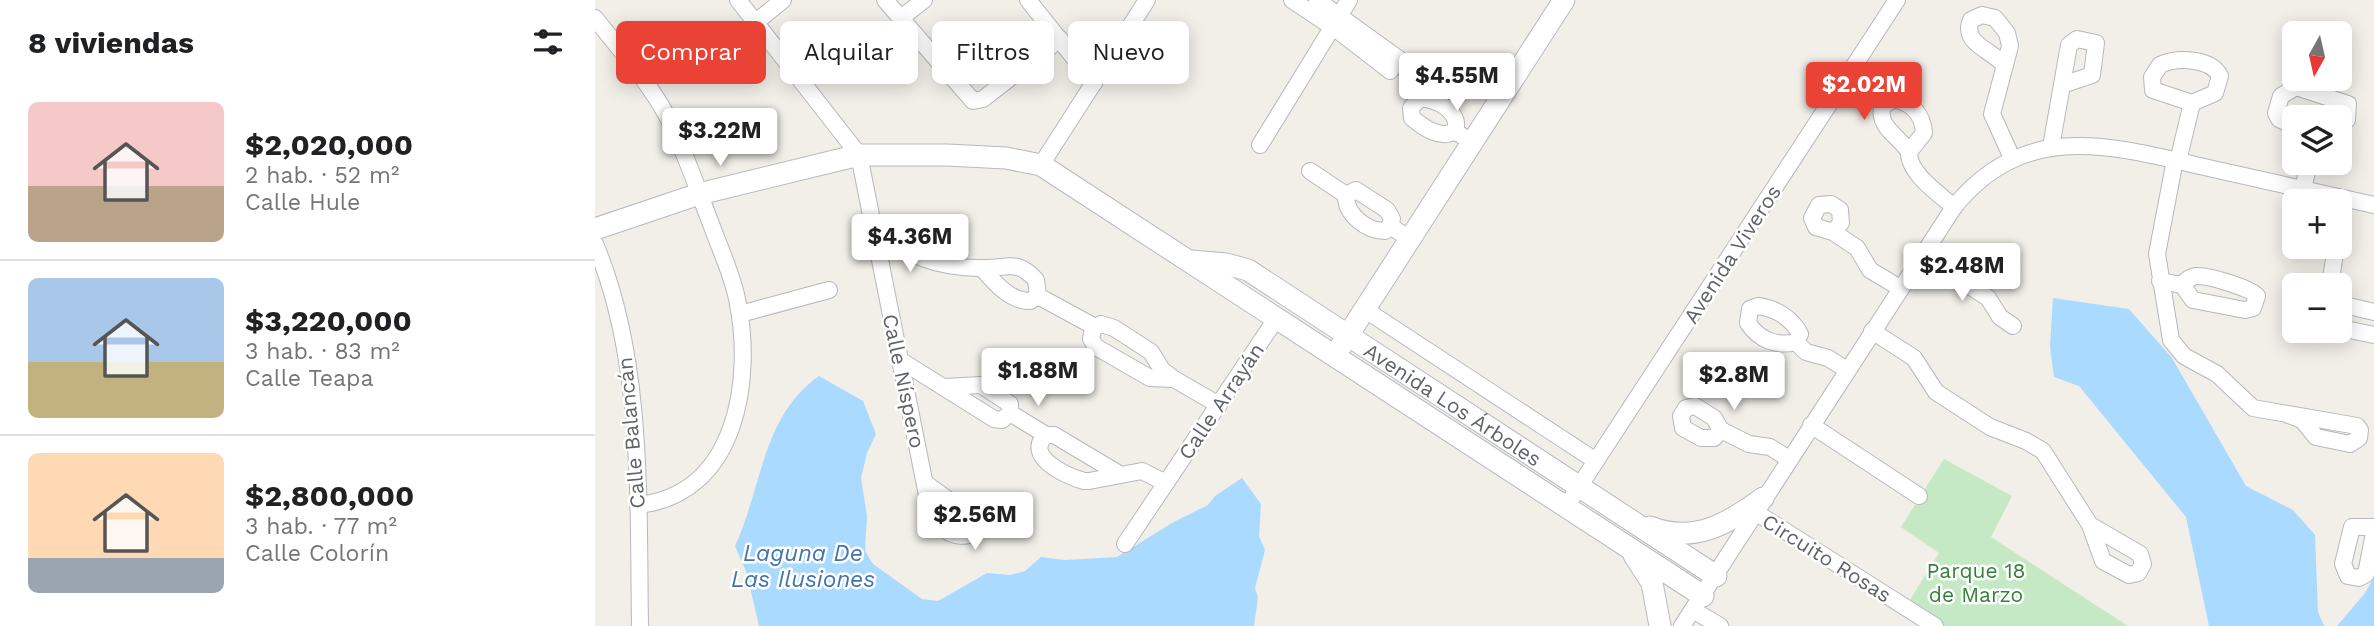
<!DOCTYPE html>
<html lang="es">
<head>
<meta charset="utf-8">
<style>
	:root { --surface:#fff; --page:#f2f2f2; --text:#202124; --muted:#757577; --line:#e0e0e0; --accent:#ea4335 }
	body { margin:0; font-family:"Work Sans",sans-serif; background:var(--page); color:var(--text); height:100vh; display:flex; flex-direction:column; font-size:26px; white-space:nowrap }
	* { box-sizing:border-box; margin:0 }
	p { font-size:23px; color:var(--muted) }
	.icon { flex:none; width:38px; height:38px; fill:none; stroke:currentColor; stroke-width:2; stroke-linecap:round; stroke-linejoin:round }
	.map { position:relative; flex:1; overflow:hidden }
	.panel { display:flex; flex-direction:column; background:var(--surface); width:595px }
	.panel>* { flex:none }
	.banner { position:absolute; left:21px; top:21px; width:665px; height:63px; display:flex; gap:14px }
	.needle { width:46px; rotate:188deg }
	.fabs { position:absolute; left:1687px; top:21px; display:grid; gap:14px }
	.fabs a { display:grid; place-items:center; width:70px; height:70px; border-radius:10px; background:var(--surface); box-shadow:0 4px 18px #0003; font-size:35px }
	.price { position:absolute; translate:-50% -60px; padding:0 16px; border-radius:7px; background:#fff; color:#222; font-size:23px; line-height:46px; filter:drop-shadow(0 2px 4px #0008) }
	.price::after { content:''; position:absolute; left:50%; top:42px; width:21px; height:16px; margin-left:-10px; background:inherit; clip-path:polygon(0 0,100% 0,50% 100%) }
	.price.active { background:var(--accent); color:#fff }
	ul { padding:0; list-style:none }
	li { display:flex; align-items:center; gap:21px; height:175px; padding:0 28px }
	li+li { border-top:2px solid var(--line) }
	li span { display:grid; place-items:center; flex:none; width:196px; height:140px; border-radius:10px; color:#555 }
	li>.icon { margin-inline-start:auto }
	span .icon { width:84px; height:84px; fill:#fffc; stroke-width:1 }
	li b { font-size:30px }
	h2 { display:flex; justify-content:space-between; align-items:center; height:84px; padding:0 28px; font-size:30px }
	.pill { padding:0 24px; border-radius:10px; background:var(--surface); box-shadow:0 4px 18px #0003; font-size:24px; line-height:63px }
	.pill.active { background:var(--accent); color:#fff }
	main { display:flex; flex:1; min-height:0 }
	.map>svg:first-child { display:block }
</style>
</head>
<body>
<main>
<section class="panel">
<h2>8 viviendas<svg class="icon" aria-label="filters" viewBox="0 0 24 24"><path d="M4 7h16M4 17h16"/><circle cx="9" cy="7" r="2"/><circle cx="15" cy="17" r="2"/></svg></h2>
<ul>
<li><span style="background:linear-gradient(#f6c9c9 60%,#b9a48a 0)"><svg class="icon" aria-label="home" viewBox="0 0 24 24"><path d="M3 11l9-7 9 7M6 9v11h12V9"/></svg></span><div><b>$2,020,000</b><p>2 hab. · 52 m²</p><p>Calle Hule</p></div></li>
<li><span style="background:linear-gradient(#a9c7e8 60%,#c2b280 0)"><svg class="icon" aria-label="home" viewBox="0 0 24 24"><path d="M3 11l9-7 9 7M6 9v11h12V9"/></svg></span><div><b>$3,220,000</b><p>3 hab. · 83 m²</p><p>Calle Teapa</p></div></li>
<li><span style="background:linear-gradient(#ffd9b3 75%,#9aa5b1 0)"><svg class="icon" aria-label="home" viewBox="0 0 24 24"><path d="M3 11l9-7 9 7M6 9v11h12V9"/></svg></span><div><b>$2,800,000</b><p>3 hab. · 77 m²</p><p>Calle Colorín</p></div></li>
</ul>
</section>
<div class="map">
<svg width="1779" height="626" viewBox="0 0 1779 626">
	<rect width="100%" height="100%" fill="#f1efe8"/>
	<path fill="#c5e8c5" d="M1349 459 1417 496 1396 537 1533 626H1340L1310 608 1344 553 1306 527Z"/>
	<g fill="#aadaff">
		<path d="M1458 298 1534 309 1577 358 1651 486 1698 510 1720 535 1723 612 1729 626H1614L1591 517 1484 386 1459 377 1455 347Z"/>
		<path d="M224 376 268 401 281 434 272 453 266 478 272 516 270 551 278 564 327 599 343 601 392 573 415 575 430 571 446 557 470 560 522 557 577 523 613 505 620 496 647 478 666 504 664 536 670 550 660 588 663 597 659 626H164L152 574 140 546C167 488 167 416 224 376Z"/>
		<path d="M1779 577V626H1742L1770 593Z"/>
	</g>
	<g fill="none" stroke-linecap="round" stroke-linejoin="round">
		<defs>
			<g id="street">
				<path d="M143 0 264 155 336 515C342 527 359 539 373 535L379 528 373 514 330 483"/>
				<path d="M290 0 378 101 388 99 465 39"/>
				<path d="M433 0 499 83"/>
				<path d="M697 0 742 30 795 71 804 59 722 0"/>
				<path d="M0 18C25 50 53 81 72 116 90 151 102 188 116 224 125 249 137 274 142 299 159 379 142 495 43 505"/>
				<path d="M306 18 329 0"/>
				<path d="M161 22 188 0"/>
				<path d="M1410 66C1398 50 1366 44 1376 20L1387 15 1400 18 1412 33 1415 46 1397 114 1417 158"/>
				<path d="M1699 126 1684 119 1681 113 1686 96 1701 87 1753 104 1752 120 1745 126"/>
				<path d="M860 131C867 113 841 97 824 99L816 108 817 118C829 128 846 140 860 131L876 142"/>
				<path d="M665 145 754 0"/>
				<path d="M1456 147 1474 45 1482 39 1501 43 1497 75 1467 85"/>
				<path d="M1314 152C1304 136 1283 128 1287 107L1298 99C1317 102 1328 115 1329 133L1314 152C1313 173 1344 194 1359 207"/>
				<path d="M1580 160 1562 254 1576 340 1589 356 1622 374 1658 408 1762 426 1765 430 1764 438 1755 444 1721 437 1707 420 1694 415"/>
				<path d="M1583 161 1597 103 1620 93 1625 76C1616 58 1582 57 1565 65L1557 77 1558 90 1597 103"/>
				<path d="M446 165 552 0"/>
				<path d="M715 171 751 195C750 214 771 231 790 231L795 226 815 239"/>
				<path d="M1708 189 1714 163"/>
				<path d="M751 195 761 190 792 210 797 219 795 226"/>
				<path d="M1745 220 1748 198"/>
				<path d="M278 221C304 257 348 269 391 268 413 268 422 259 441 280L443 296 435 301C414 301 399 282 387 268"/>
				<path d="M1238 232 1246 223 1245 210 1236 204 1224 205 1217 218 1221 227 1238 232 1262 248 1275 270 1305 288"/>
				<path d="M0 244C49 359 43 503 45 626"/>
				<path d="M1327 255 1393 298 1405 317 1418 326"/>
				<path d="M1565 281 1587 285 1598 300 1650 310 1658 308 1662 296C1655 288 1613 275 1601 276 1595 277 1591 280 1587 285"/>
				<path d="M1735 285 1741 247"/>
				<path d="M443 296 500 327"/>
				<path d="M1745 304 1779 312"/>
				<path d="M769 309 1001 461"/>
				<path d="M145 314 234 290"/>
				<path d="M1745 328 1779 335"/>
				<path d="M1277 331 1319 358 1341 392 1395 427 1431 441 1448 451 1495 525 1508 561 1534 575 1543 573 1548 564 1545 554 1495 525"/>
				<path d="M1201 342C1182 347 1164 340 1153 323L1155 309 1163 306C1180 308 1197 318 1205 334L1201 342 1211 352 1233 358 1252 370"/>
				<path d="M305 360 399 419 407 420 415 413V404L386 385 349 387"/>
				<path d="M579 379 555 378 501 347 496 339 498 329 506 324 519 328 556 352 567 370 579 379 624 405"/>
				<path d="M415 413 451 435"/>
				<path d="M1216 425 1324 496"/>
				<path d="M1126 430 1119 438H1106L1088 428 1086 416 1091 408 1100 406 1119 418 1126 430 1154 444 1175 447 1194 459"/>
				<path d="M526 475 459 435H451C428 456 471 476 489 481H494L547 471 571 483"/>
				<path d="M978 496 1302 0"/>
				<path d="M1160 512 1340 626"/>
				<path d="M1779 527H1757L1748 564 1753 576 1764 578 1771 574 1779 533"/>
				<path d="M530 544 681 319"/>
				<path d="M1098 610 1125 626"/>
				<path d="M1087 626 1359 207C1432 117 1521 147 1618 169 1672 181 1725 193 1779 205"/>
			</g>
			<g id="secondary">
				<path d="M0 229 104 194 264 155H352L411 158 446 165 1108 596"/>
				<path id="s1" d="M596 261 631 264 653 270 1121 576"/>
				<path d="M746 346 969 0"/>
				<path d="M1055 527C1099 544 1133 524 1168 498"/>
				<path d="M1039 555 1057 583 1065 626"/>
			</g>
		</defs>
		<use href="#street" stroke="#b5b8bc" stroke-width="18"/>
		<use href="#secondary" stroke="#b6babf" stroke-width="23"/>
		<use href="#street" stroke="#fff" stroke-width="16"/>
		<use href="#secondary" stroke="#fff" stroke-width="21"/>
	</g>
	<g text-anchor="middle" dominant-baseline="central" stroke-width="5" stroke-linejoin="round" paint-order="stroke">
		<g font-size="21" fill="#5f6368" stroke="#fff">
			<text transform="translate(1137 254) rotate(-57)">Avenida Viveros</text>
			<text transform="translate(309 381) rotate(78)">Calle Níspero</text>
			<text transform="translate(626 401) rotate(-56)">Calle Arrayán</text>
			<text stroke="none"><textPath href="#s1" startOffset="303">Avenida Los Árboles</textPath></text>
			<text transform="translate(36 433) rotate(-95)">Calle Balancán</text>
			<text transform="translate(1232 558) rotate(32)">Circuito Rosas</text>
		</g>
		<g font-size="21" fill="#348238" stroke="#fff">
			<text x="1381" y="570">Parque 18<tspan x="1381" dy="24">de Marzo</tspan></text>
		</g>
		<g font-size="23" font-style="italic" fill="#4174aa" stroke="#fff">
			<text x="208" y="553">Laguna De<tspan x="208" dy="26">Las Ilusiones</tspan></text>
		</g>
	</g>
</svg>
<div class="fabs">
<a><svg class="needle" viewBox="-14 -14 28 28"><path d="M0-13l5 13h-10z" fill="#e53935"/><path d="M0 13l5-13h-10z" fill="#757577"/></svg></a>
<a><svg class="icon" aria-label="layers" viewBox="0 0 24 24"><path d="M12 4l9 5-9 5-9-5zM3 14l9 5 9-5"/></svg></a>
<a>+</a>
<a>−</a>
</div>
<b class="price" style="left:862px;top:113px">$4.55M</b>
<b class="price active" style="left:1269px;top:122px">$2.02M</b>
<b class="price" style="left:125px;top:168px">$3.22M</b>
<b class="price" style="left:315px;top:274px">$4.36M</b>
<b class="price" style="left:1367px;top:303px">$2.48M</b>
<b class="price" style="left:443px;top:408px">$1.88M</b>
<b class="price" style="left:1139px;top:412px">$2.8M</b>
<b class="price" style="left:380px;top:552px">$2.56M</b>
<div class="banner">
<a class="pill active">Comprar</a>
<a class="pill">Alquilar</a>
<a class="pill">Filtros</a>
<a class="pill">Nuevo</a>
</div>
</div>
</main>
</body>
</html>
